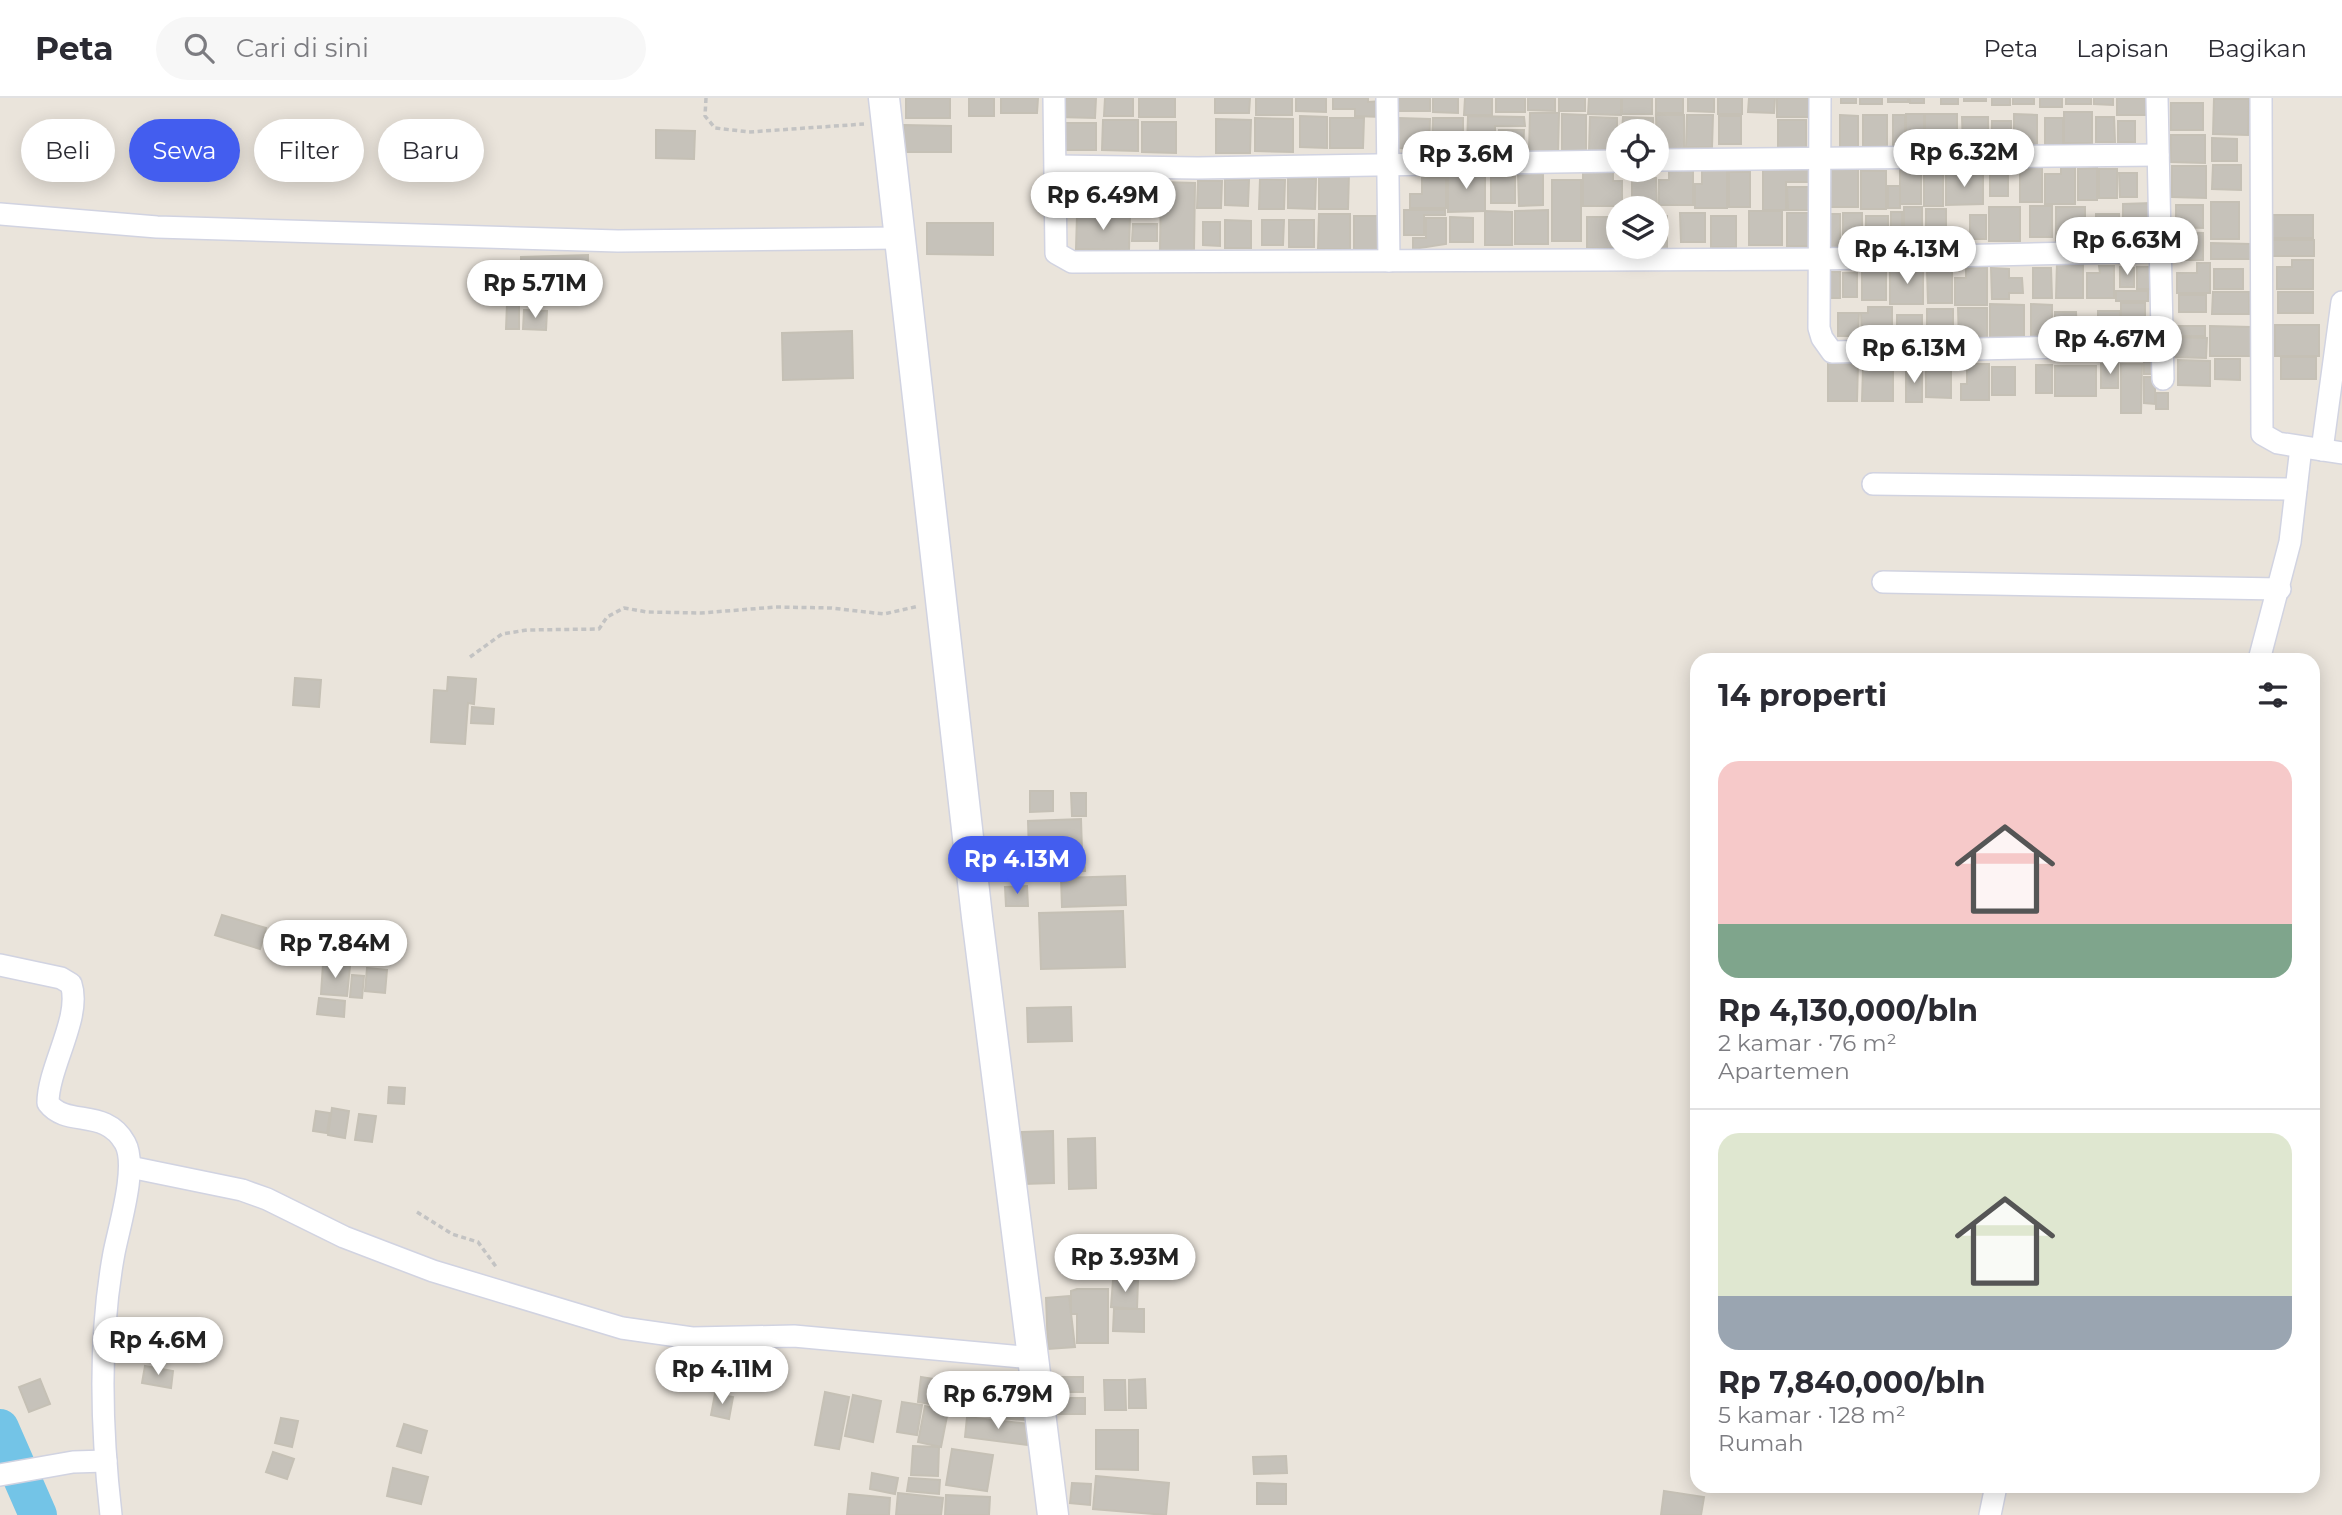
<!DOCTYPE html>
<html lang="id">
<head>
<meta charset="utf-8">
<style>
	:root { --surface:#fff; --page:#f7f7f7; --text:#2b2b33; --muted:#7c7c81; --line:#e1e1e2; --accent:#435def }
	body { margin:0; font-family:Montserrat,sans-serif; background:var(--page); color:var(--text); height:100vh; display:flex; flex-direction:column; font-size:26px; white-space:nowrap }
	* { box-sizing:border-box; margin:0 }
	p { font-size:23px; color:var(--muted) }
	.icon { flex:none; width:38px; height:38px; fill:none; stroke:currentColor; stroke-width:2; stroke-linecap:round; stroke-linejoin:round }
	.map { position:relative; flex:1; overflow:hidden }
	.panel { position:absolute; left:1690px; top:555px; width:630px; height:840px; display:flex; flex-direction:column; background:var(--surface); border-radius:21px; box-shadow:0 4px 18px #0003 }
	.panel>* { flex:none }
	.guide { position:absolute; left:21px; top:21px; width:665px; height:63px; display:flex; gap:14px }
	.tools { position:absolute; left:1606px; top:21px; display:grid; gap:14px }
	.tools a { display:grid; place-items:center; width:63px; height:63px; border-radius:50%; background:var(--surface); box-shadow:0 4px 18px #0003; font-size:35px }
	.price { position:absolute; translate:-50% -60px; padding:0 16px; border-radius:24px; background:#fff; color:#222; font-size:23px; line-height:46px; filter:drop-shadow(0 2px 4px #0008) }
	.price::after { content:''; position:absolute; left:50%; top:42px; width:21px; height:16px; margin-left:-10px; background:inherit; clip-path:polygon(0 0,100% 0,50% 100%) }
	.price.on { background:var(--accent); color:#fff }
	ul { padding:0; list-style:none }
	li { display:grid; align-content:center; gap:14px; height:371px; padding:0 28px }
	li+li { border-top:2px solid var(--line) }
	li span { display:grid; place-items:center; height:217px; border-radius:21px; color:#555 }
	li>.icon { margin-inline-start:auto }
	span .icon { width:126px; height:126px; fill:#fffc; stroke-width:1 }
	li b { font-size:30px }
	h2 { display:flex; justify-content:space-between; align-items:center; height:84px; padding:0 28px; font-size:30px }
	.tag { padding:0 24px; border-radius:32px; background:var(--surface); box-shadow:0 4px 18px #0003; font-size:24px; line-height:63px }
	.tag.on { background:var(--accent); color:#fff }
	header { display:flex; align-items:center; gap:42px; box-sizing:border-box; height:98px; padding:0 35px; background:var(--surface); border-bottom:2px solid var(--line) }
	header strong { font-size:33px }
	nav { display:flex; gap:38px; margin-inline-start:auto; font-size:24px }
	.search { width:490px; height:63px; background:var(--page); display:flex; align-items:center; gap:18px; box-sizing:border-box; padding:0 24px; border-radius:38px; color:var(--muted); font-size:26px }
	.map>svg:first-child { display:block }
</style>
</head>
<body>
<header>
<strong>Peta</strong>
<div class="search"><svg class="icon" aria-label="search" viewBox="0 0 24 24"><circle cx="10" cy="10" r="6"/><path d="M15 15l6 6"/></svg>Cari di sini</div>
<nav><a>Peta</a><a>Lapisan</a><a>Bagikan</a></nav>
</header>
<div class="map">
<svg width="2342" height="1417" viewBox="0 0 2342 1417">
	<rect width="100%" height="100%" fill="#eae4db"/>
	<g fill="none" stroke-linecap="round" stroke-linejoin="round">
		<path stroke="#73c4e7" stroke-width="38" d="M0 1330 38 1417"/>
	</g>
	<g fill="#c6c2ba" stroke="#c5c0b5" stroke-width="2">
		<rect x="906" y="0" width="44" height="20"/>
		<rect x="969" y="0" width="25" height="18"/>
		<path d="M1001 0H1038L1037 15H1001Z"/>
		<path d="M1058 0H1096L1095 20 1058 19Z"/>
		<path d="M1105 0H1133V18H1104Z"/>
		<rect x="1139" y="0" width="36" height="19"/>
		<path d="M1215 0H1250L1249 15H1215Z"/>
		<rect x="1256" y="0" width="36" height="17"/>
		<path d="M1296 0H1326V14L1296 13Z"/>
		<path d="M1333 0H1368V4L1382 3V19L1355 18V11H1333Z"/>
		<rect x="1397" y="0" width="33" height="13"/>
		<path d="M1433 0H1458V15L1433 14Z"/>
		<path d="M1465 0H1492V17H1464Z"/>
		<rect x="1496" y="0" width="29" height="14"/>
		<path d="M1528 0H1555V13L1528 12Z"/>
		<rect x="1559" y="0" width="26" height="13"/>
		<path d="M1589 0H1621V17L1588 16Z"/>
		<rect x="1622" y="0" width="30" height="16"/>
		<rect x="1656" y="0" width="27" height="15"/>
		<path d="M1688 0H1714V14L1688 13Z"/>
		<rect x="1718" y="0" width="24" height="16"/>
		<path d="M1749 0H1775L1774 15 1748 14Z"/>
		<rect x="1777" y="0" width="32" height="19"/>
		<rect x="1841" y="0" width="15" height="5"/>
		<rect x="1860" y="0" width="22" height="6"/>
		<rect x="1888" y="0" width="20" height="4"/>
		<rect x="1910" y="0" width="14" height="5"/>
		<rect x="1941" y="0" width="17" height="6"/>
		<rect x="1964" y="0" width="22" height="3"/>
		<rect x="1992" y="0" width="18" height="7"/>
		<rect x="2013" y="0" width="21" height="6"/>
		<rect x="2040" y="0" width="22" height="9"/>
		<rect x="2066" y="0" width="25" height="6"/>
		<path d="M2094 0H2113V7L2094 6Z"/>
		<rect x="2117" y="0" width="31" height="17"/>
		<path d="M2214 1H2249L2248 37 2213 36Z"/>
		<rect x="2171" y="5" width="32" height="27"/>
		<rect x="2064" y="14" width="28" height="31"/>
		<path d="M1530 15H1559L1558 54H1529Z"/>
		<path d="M1562 16 1586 17V52H1562Z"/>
		<path d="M1906 16H1924V51L1906 50Z"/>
		<rect x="1925" y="16" width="32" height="37"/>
		<path d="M2014 16 2037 17V50L2014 49Z"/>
		<path d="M1656 17H1684V53H1657Z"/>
		<path d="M1687 17H1713L1712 49H1686Z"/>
		<path d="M1840 17 1858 18V51H1840Z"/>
		<rect x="1863" y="17" width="24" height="31"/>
		<rect x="1893" y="17" width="12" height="31"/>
		<path d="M1300 18 1327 19V50L1300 49Z"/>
		<path d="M1468 18 1524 19 1525 28H1495V49L1467 48Z"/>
		<rect x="1719" y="18" width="22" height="28"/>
		<path d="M1590 19 1617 20V53L1589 52Z"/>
		<path d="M1623 19 1653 20V33H1622Z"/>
		<path d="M1962 19H1988V48H1963Z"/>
		<path d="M2096 19H2114L2115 44H2096Z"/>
		<path d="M1255 20 1293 21V54L1255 53Z"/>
		<path d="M1330 20H1364L1363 50H1330Z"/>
		<path d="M1398 20 1430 21 1429 51 1398 50Z"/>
		<path d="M1433 20H1463V53H1432Z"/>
		<rect x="2045" y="20" width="18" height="29"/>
		<path d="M1216 21 1251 22 1250 55H1216Z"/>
		<path d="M1103 22H1138V53L1102 52Z"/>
		<path d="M1778 22H1806V51L1778 50Z"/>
		<rect x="1992" y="23" width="19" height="24"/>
		<rect x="2118" y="23" width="17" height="21"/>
		<path d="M1142 24H1176V55L1142 54Z"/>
		<rect x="1060" y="25" width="36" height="27"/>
		<path d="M904 27 951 28V54H904Z"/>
		<path d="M656 32 695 33 694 61 656 60Z"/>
		<path d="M1499 32H1524L1523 55H1498Z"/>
		<path d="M2171 37H2205V65L2171 64Z"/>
		<path d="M2212 40 2237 41V63H2212Z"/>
		<path d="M2075 67V106H2045V76H2061V68Z"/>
		<path d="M2213 67H2241V92L2212 91Z"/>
		<path d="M2172 68H2206V100L2172 99Z"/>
		<path d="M1702 70H1727V110H1695V86H1702Z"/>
		<rect x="1900" y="70" width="21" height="36"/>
		<rect x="2020" y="70" width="22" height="34"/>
		<path d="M2097 70V102H2078V71Z"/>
		<path d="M1669 71H1693V107H1659V82H1669Z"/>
		<path d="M1763 71 1810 72V84H1786V112H1763Z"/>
		<rect x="1826" y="71" width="32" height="38"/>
		<rect x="1924" y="71" width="19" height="37"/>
		<rect x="2099" y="71" width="18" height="29"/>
		<path d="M1583 72H1613V83H1622V108H1583Z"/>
		<path d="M1448 73H1485V113L1448 114Z"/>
		<rect x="1861" y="73" width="25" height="38"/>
		<rect x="1729" y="74" width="21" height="35"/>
		<path d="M1319 75H1349L1348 111H1319Z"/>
		<path d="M1518 75 1543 76V107L1519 108Z"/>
		<path d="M1946 75H1983V106L1946 107Z"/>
		<path d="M2119 75H2137V99H2120Z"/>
		<rect x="1990" y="76" width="18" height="22"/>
		<rect x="1491" y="79" width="24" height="26"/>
		<path d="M1288 80 1316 81 1315 111 1288 110Z"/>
		<path d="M1422 80H1446V110H1410V96H1422Z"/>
		<path d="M1632 80H1656L1657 109H1632Z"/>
		<path d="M1060 81 1127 82V112L1060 111Z"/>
		<path d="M1260 81 1285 82 1284 111H1259Z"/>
		<path d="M1133 82H1155L1154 110H1133Z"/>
		<path d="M1225 82H1249L1248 108 1225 107Z"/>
		<rect x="1552" y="82" width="29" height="61"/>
		<path d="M1198 83H1222L1221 110H1197Z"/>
		<path d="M1161 84 1195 85 1194 152H1160Z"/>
		<rect x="1888" y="88" width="12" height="22"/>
		<path d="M1787 89H1809V112H1788Z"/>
		<rect x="2211" y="104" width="28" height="37"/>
		<path d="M2151 105V138H2123V106Z"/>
		<path d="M2176 107H2203V130L2176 129Z"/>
		<rect x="2030" y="108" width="22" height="31"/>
		<rect x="1904" y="109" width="18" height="33"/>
		<rect x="1989" y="109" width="31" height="34"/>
		<path d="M2056 109H2085V144L2056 143Z"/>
		<rect x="1926" y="111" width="20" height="30"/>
		<path d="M1404 112H1445V117H1424V137H1404Z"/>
		<path d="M1548 112V146H1515V113Z"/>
		<path d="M1485 113 1512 114V147H1485Z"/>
		<rect x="1749" y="113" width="33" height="34"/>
		<rect x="1891" y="114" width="11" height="22"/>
		<path d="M1680 115H1705V144H1681Z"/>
		<rect x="1787" y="115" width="24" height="33"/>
		<rect x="1843" y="115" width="19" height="33"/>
		<path d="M1319 116H1350V151H1318Z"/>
		<path d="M1827 116H1840V149H1826Z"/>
		<rect x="2096" y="116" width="23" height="22"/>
		<path d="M1077 117H1130L1129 152 1076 151Z"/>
		<rect x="1970" y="117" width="16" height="24"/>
		<rect x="2271" y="117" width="42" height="23"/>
		<rect x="1354" y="118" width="24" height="33"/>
		<path d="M1657 118H1667V150H1648L1657 149Z"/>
		<rect x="1711" y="118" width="25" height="31"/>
		<rect x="1866" y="118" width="22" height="30"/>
		<path d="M1450 119 1473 120V144H1450Z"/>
		<rect x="1587" y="119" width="28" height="31"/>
		<path d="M1426 120H1446V146L1413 151V140H1426Z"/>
		<path d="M1225 122 1251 123V150H1225Z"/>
		<path d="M1262 122H1284L1283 147H1262Z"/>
		<rect x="1289" y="122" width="25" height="27"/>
		<path d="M1203 124H1220V148L1203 147Z"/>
		<path d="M927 125H993V157L927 156Z"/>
		<path d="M1133 126H1157V143H1132Z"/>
		<path d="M2176 134 2203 135V162H2176Z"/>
		<rect x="2272" y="142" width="42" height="16"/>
		<path d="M2211 145 2250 146V161H2211Z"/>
		<path d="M588 157V181L521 182V159Z"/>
		<path d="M2292 162H2313V191H2277V169H2292Z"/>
		<path d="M2057 164H2083V200H2056Z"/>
		<path d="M2197 165H2210V195H2177V175H2197Z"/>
		<path d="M2099 168H2114V200H2087V175H2100Z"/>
		<rect x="1862" y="169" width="24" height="33"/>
		<path d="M2120 169 2134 170V189H2120Z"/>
		<rect x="2137" y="169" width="13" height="22"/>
		<rect x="1890" y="170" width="33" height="36"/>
		<path d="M1966 170H1987V207H1955V180H1966Z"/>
		<path d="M1991 170 2009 171V180H2022L2023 195H2009V201H1992Z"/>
		<path d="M2033 170H2051L2052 200H2033Z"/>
		<rect x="2214" y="171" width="29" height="20"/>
		<path d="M1927 173H1952V205H1928Z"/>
		<rect x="1828" y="174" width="12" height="26"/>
		<rect x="1843" y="175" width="14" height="24"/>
		<rect x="2116" y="193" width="32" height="10"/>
		<path d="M2213 194H2249V216H2212Z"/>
		<rect x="2278" y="194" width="35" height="21"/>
		<rect x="2179" y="197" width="27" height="17"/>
		<path d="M507 205H519V231H506Z"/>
		<rect x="2121" y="205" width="24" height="36"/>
		<path d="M1990 206 2024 207V240H1990Z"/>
		<path d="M2031 206 2052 207V240L2031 239Z"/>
		<path d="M1868 209H1892V242H1862L1861 215H1868Z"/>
		<path d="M1958 210H1987V244H1959Z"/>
		<rect x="1927" y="211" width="26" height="35"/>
		<path d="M524 212 547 213 546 232 523 231Z"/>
		<path d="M2098 213H2120V236L2098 237Z"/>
		<path d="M2055 214H2076L2077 240H2055Z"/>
		<path d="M1838 215H1859L1858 238H1838Z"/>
		<rect x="1897" y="217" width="25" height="28"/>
		<rect x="2275" y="227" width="44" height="31"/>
		<rect x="2177" y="228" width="28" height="10"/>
		<path d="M2210 228 2251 229V258H2210Z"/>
		<path d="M852 233 853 280 783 282 782 235Z"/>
		<path d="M2171 239 2207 240 2206 260 2171 259Z"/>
		<rect x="2144" y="259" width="10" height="17"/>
		<rect x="2281" y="259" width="35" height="22"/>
		<path d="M2215 261H2240V282L2215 281Z"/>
		<path d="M2178 262 2210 263V288L2178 287Z"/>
		<path d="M1869 263H1893V303H1862L1863 271H1870Z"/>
		<path d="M1828 265H1858L1857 303H1828Z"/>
		<path d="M1967 266H1989V302H1961V286H1967Z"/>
		<rect x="2101" y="266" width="17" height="24"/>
		<path d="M2121 266H2142L2141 315H2121Z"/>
		<rect x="2036" y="267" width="16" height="28"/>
		<rect x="2055" y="268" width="41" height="30"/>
		<rect x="1906" y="269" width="16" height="35"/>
		<path d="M1926 269H1951V300L1926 299Z"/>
		<rect x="1992" y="269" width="23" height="28"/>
		<path d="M2144 279H2155V306L2144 305Z"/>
		<rect x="2156" y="295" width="12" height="16"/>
		<path d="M448 579 476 581 474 606 468 605 465 646 431 644 434 592 447 593Z"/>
		<path d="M295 580 321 582 319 609 293 607Z"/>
		<path d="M472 609 494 611 493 626 471 625Z"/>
		<path d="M1030 693H1053V713L1030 714Z"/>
		<path d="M1071 695H1086V718H1072Z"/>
		<path d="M1081 721 1082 753 1029 755 1028 723Z"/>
		<path d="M1084 757 1085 773 1045 774 1044 758Z"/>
		<path d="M1125 778 1126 807 1062 809 1061 780Z"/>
		<path d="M1027 788 1028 808H1006L1005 789Z"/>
		<path d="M1123 813 1125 869 1041 871 1039 815Z"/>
		<path d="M222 817 266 830 260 851 215 837Z"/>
		<path d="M291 832 319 834 318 853 289 851Z"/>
		<path d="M323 866 350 868 347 898 321 896Z"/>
		<path d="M367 870 387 872 385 895 365 893Z"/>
		<path d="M352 877 364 878 362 900 350 899Z"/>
		<path d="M319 900 345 903 344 919 317 916Z"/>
		<path d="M1071 909 1072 943 1028 944 1027 910Z"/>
		<path d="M389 989 405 990 404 1006 388 1005Z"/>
		<path d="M332 1010 349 1013 345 1040 328 1037Z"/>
		<path d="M316 1013 330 1015 327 1035 313 1033Z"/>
		<path d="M359 1016 376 1018 372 1044 355 1042Z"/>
		<path d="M1053 1033 1054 1085 1023 1086 1022 1034Z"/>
		<path d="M1095 1040 1096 1090 1069 1091 1068 1041Z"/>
		<path d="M1113 1182 1138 1183 1137 1211 1111 1209Z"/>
		<path d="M1077 1191H1108V1245H1077V1216H1071V1193Z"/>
		<path d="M1069 1198 1075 1249 1048 1251 1046 1200Z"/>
		<path d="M1114 1211H1144V1234L1113 1233Z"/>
		<path d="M145 1268 173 1273 171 1290 142 1285Z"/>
		<path d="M921 1279 953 1284 949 1309 918 1304Z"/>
		<rect x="1057" y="1279" width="26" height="15"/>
		<path d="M40 1281 50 1306 29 1314 19 1289Z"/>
		<path d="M1145 1281 1146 1310H1129V1282Z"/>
		<path d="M1104 1282H1125L1126 1312H1105Z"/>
		<path d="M1001 1290 1028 1292 1026 1322 999 1320Z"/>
		<path d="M961 1293 997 1296 995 1317 959 1314Z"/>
		<path d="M825 1294 849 1299 839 1351 815 1347Z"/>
		<path d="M715 1296 733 1299 729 1321 711 1317Z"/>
		<path d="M853 1297 881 1303 873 1344 845 1338Z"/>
		<path d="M1059 1300H1085V1316H1058Z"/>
		<path d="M902 1304 922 1307 917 1337 897 1334Z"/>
		<path d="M925 1308 948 1313 941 1349 918 1344Z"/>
		<path d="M967 1319 1030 1326 1027 1347 965 1339Z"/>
		<path d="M281 1320 298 1323 292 1349 275 1345Z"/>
		<path d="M404 1326 427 1333 421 1355 397 1348Z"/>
		<path d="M1096 1332H1138V1372L1096 1371Z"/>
		<path d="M913 1348 939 1349 938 1378 911 1377Z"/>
		<path d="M952 1351 993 1357 987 1393 946 1387Z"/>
		<path d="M273 1354 294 1361 287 1381 266 1374Z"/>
		<path d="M1286 1358 1287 1375 1254 1376 1253 1359Z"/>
		<path d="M393 1370 428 1379 421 1406 387 1398Z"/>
		<path d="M872 1375 898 1380 895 1396 870 1391Z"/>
		<path d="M1096 1378 1169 1385 1166 1417 1093 1411Z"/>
		<path d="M909 1380 940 1382 939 1396 907 1393Z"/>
		<path d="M1072 1385 1091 1386 1090 1407 1070 1405Z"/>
		<path d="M1257 1385 1286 1386V1406H1257Z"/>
		<path d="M1664 1393 1704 1399 1701 1417H1661Z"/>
		<path d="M898 1395 943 1400 941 1417H896Z"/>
		<path d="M849 1396 890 1400 889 1417H847Z"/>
		<path d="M946 1397 990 1399 989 1417H945Z"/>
	</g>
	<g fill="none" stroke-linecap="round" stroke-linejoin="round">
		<defs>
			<g id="street">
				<path d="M1054 0 1056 155 1072 164 1819 161 2160 153"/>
				<path d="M1387 0 1389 163"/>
				<path d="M1820 0 1819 230 1822 240 1832 254 2162 247"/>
				<path d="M2157 0 2163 281"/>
				<path d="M2261 0 2262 336 2278 345 2342 355"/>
				<path d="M1657 62 2158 57"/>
				<path d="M1056 68 1198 70 1619 63"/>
				<path d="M0 116 157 129 618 143 899 140"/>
				<path d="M2322 352 2342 204"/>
				<path d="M1873 386 2296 391"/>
				<path d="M1883 484 2280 491"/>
				<path d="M2259 562 2290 444 2301 349"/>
				<path d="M0 867 61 880 71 886C82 919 48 969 48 1005 67 1030 105 1009 125 1045 138 1068 119 1129 114 1155 98 1241 101 1330 111 1417"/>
				<path d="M130 1069 242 1092 267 1101 344 1139 433 1173 622 1230 692 1240 794 1238 1033 1260"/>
				<path d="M0 1377 73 1364 106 1363"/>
				<path d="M1990 1417 1996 1388"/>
			</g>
			<path id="secondary" d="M884 0 977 819 1053 1417"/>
		</defs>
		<use href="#street" stroke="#d1d3e1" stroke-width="24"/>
		<use href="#secondary" stroke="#d1d3e1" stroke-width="33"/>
		<g stroke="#c3c3c3" stroke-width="3.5" stroke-dasharray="5 3.5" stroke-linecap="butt">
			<path d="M706 0 705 18 715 30 749 34 864 26"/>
			<path d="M470 559 502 536 527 532 599 531 607 519 624 510 647 514 701 515 776 509 831 510 884 516 919 508"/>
			<path d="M417 1114 452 1136 478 1144 497 1170"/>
		</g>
		<use href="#street" stroke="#fff" stroke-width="21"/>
		<use href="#secondary" stroke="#fff" stroke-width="30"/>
	</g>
</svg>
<div class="tools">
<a><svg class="icon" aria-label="locate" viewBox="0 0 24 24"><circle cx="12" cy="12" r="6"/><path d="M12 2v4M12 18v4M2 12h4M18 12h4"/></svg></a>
<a><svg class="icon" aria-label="layers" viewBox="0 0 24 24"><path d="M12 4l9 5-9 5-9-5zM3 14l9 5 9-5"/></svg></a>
</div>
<b class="price" style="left:1964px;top:91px">Rp 6.32M</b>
<b class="price" style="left:1466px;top:93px">Rp 3.6M</b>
<b class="price" style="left:1103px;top:134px">Rp 6.49M</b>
<b class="price" style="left:2127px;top:179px">Rp 6.63M</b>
<b class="price" style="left:1907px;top:188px">Rp 4.13M</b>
<b class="price" style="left:535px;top:222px">Rp 5.71M</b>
<b class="price" style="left:2110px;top:278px">Rp 4.67M</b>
<b class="price" style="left:1914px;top:287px">Rp 6.13M</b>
<b class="price on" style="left:1017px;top:798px">Rp 4.13M</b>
<b class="price" style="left:335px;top:882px">Rp 7.84M</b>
<b class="price" style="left:1125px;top:1196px">Rp 3.93M</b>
<b class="price" style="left:158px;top:1279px">Rp 4.6M</b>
<b class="price" style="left:722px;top:1308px">Rp 4.11M</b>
<b class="price" style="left:998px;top:1333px">Rp 6.79M</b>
<div class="guide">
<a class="tag">Beli</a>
<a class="tag on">Sewa</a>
<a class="tag">Filter</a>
<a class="tag">Baru</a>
</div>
<section class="panel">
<h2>14 properti<svg class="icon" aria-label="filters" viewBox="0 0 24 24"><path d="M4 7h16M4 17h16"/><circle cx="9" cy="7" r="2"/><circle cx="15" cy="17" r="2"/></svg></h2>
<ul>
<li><span style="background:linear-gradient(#f6c9c9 75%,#7fa58c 0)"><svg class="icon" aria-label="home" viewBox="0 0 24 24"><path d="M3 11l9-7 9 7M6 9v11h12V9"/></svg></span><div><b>Rp 4,130,000/bln</b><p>2 kamar · 76 m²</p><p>Apartemen</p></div></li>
<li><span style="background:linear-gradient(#dfe7d0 75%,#9aa5b1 0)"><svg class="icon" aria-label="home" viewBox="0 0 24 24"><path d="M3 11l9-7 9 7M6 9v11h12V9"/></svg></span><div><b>Rp 7,840,000/bln</b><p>5 kamar · 128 m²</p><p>Rumah</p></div></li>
</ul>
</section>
</div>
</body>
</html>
